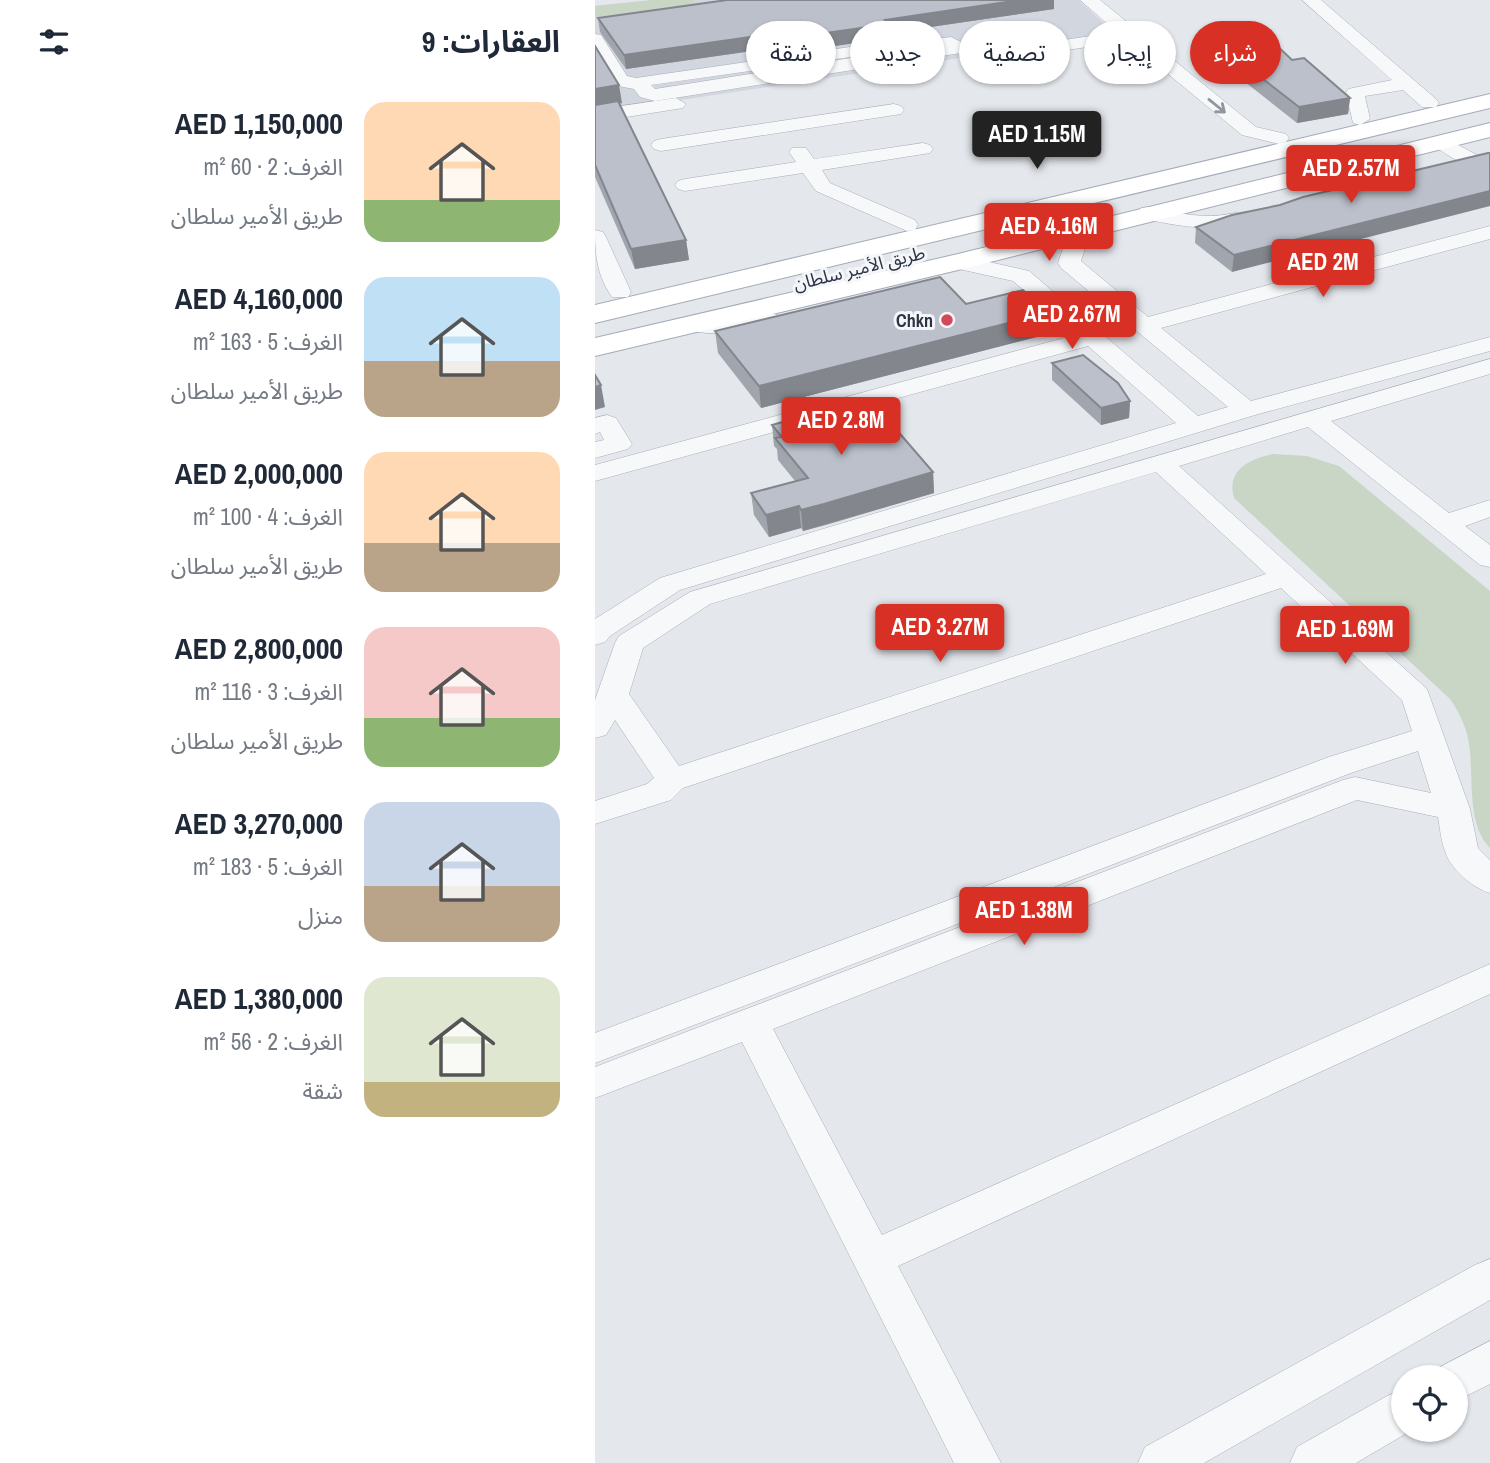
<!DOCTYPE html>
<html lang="ar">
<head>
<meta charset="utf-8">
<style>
	:root { --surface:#fff; --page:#f6f6f7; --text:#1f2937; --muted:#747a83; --accent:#d93025 }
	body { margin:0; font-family:"Archivo Narrow","Noto Sans Arabic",sans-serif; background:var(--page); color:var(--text); direction:rtl; height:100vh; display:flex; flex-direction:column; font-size:26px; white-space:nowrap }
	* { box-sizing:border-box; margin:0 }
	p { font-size:23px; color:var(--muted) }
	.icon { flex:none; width:38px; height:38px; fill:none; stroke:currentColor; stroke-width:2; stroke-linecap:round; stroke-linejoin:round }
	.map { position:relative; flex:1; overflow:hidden; direction:ltr }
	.details { display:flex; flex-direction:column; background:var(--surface); width:595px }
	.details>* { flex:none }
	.guide { position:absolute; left:21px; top:21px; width:665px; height:63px; direction:rtl; display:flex; gap:14px }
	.controls { position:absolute; left:796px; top:1365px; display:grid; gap:14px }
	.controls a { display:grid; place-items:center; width:77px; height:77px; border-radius:50%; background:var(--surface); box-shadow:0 2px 5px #0004; font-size:35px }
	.price { position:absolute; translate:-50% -60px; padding:0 16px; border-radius:7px; background:var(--accent); color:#fff; font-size:23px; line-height:46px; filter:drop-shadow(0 2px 4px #0008) }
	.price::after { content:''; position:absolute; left:50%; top:42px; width:21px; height:16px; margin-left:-10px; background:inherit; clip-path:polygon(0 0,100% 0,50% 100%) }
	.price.selected { background:#222; color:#fff }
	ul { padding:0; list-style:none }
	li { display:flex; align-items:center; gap:21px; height:175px; padding:0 35px }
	li span { display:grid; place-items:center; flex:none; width:196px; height:140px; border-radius:21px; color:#555 }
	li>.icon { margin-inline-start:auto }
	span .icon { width:84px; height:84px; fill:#fffc; stroke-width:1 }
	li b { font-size:30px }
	h2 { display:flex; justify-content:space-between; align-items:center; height:84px; padding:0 35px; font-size:30px }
	.pill { padding:0 24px; border-radius:32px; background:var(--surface); box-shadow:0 2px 5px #0004; font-size:24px; line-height:63px }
	.pill.selected { background:var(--accent); color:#fff }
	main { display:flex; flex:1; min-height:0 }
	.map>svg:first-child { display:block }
</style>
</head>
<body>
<main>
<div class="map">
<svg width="895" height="1463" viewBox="0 0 895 1463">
	<rect width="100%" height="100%" fill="#e4e7ec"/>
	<path fill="#d2d6de" d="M55 0H483L519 32 517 35 0 113V6Z"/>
	<g fill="#c9d6c5">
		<path d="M59 0H98L102 7 0 17V6Z"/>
		<path d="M678 454 712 456 744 466 895 591V848C871 824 879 775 874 744 872 728 864 712 855 699L639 498C631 470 654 459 678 454Z"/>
	</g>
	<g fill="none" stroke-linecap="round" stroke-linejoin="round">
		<defs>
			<g id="minor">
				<path d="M485 0H505L661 127 691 134 694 138 691 142 684 144 647 135 533 41 398 61 392 60 389 56 392 52 406 49 404 47 60 101 45 97 39 89 18 85 0 54V34L6 35 32 76 41 78 324 37 332 40 356 37 366 42 408 36 414 37 423 47 522 32ZM319 48 60 89 56 85Z"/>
				<path d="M707 0H726L841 99 844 103 841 107H827L808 90 770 96 775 119 765 125 758 123 751 93 753 89 797 80Z"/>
				<path d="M81 98 91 104 88 108 0 122V110Z"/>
				<path d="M299 104 306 106 309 110 306 114 66 151 59 149 56 145 59 141 66 139Z"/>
				<path d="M846 136 884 156 887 160 884 164C868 168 852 154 839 146L836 142 839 138Z"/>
				<path d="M328 143 335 145 338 149 335 153 227 170 235 183 320 220 323 225 320 230 312 231 221 191 208 173 90 191 83 189 80 185 83 181 90 179 201 162 194 152 197 148H211L219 159Z"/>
				<path d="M730 164 771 185 774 189 771 193C755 198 737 182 723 174L720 170 723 166Z"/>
				<path d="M554 207C574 211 594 216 615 216 630 216 646 210 660 213L663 218 660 223C620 232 585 227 546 218L543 213 546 208Z"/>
				<path d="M485 224 493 225 496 230 486 261 553 317 895 226V239L566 328 656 401 895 337V351L660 415 85 590 15 636 10 642 0 645V619L65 578 581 423 493 346 0 481V465L480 335 418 281 355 267 352 262 355 257 363 255 434 271 603 416 633 407 466 268 463 263 474 230 477 225Z"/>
				<path d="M0 230 8 232 11 237 36 292 33 297H17C2 276 0 255 0 230Z"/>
				<path d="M175 313 183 315 187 320 183 325C151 333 119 337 86 329L82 324 86 319 94 317 135 319Z"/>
				<path d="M895 359V374L736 421 854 513 895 500V517L870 526 895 545V567L885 565 713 427 584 466 832 689 875 809 883 848 895 860V893C878 888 855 869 850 851 846 841 845 828 843 817L762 800 178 1029 287 1235 895 964V994L303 1266 406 1463H359L147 1042 0 1098V1067L748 780 760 777 836 793 823 751 756 773 0 1063V1033L734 757 817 731 807 700 686 588 88 788 76 800 0 824V801L52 784 59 778 20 720 11 735 0 738V700L20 643 24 636 95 592ZM561 472 671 574 84 766 34 694 48 648 115 604Z"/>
				<path d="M12 415 21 418 37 444 33 449 0 458V442L9 440 5 432 0 434V418Z"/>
				<path d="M895 1259V1300L609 1463H543L550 1447 880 1265Z"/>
				<path d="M895 1341V1384L861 1401V1377H841L845 1367Z"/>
				<path d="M808 1390V1430H817L761 1463H695L702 1447 792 1396Z"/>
			</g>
			<g id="major">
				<path d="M895 94V108L0 323V305Z"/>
				<path d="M895 123V137L363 270 0 356V338L363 254Z"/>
			</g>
		</defs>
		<use href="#minor" stroke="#a9aeb7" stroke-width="1"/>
		<use href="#major" stroke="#a3abb8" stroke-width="2"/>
		<use href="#minor" fill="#f7f8fa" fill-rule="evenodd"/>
		<use href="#major" fill="#fff" fill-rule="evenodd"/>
	</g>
	<g fill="#a1a5ae">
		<path d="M132 0H459V9L294 33 295 38 205 51 199 45 31 69 5 32 3 18Z"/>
		<path d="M0 46 27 103 24 104 91 240 94 260 40 269 0 177Z"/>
		<path d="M625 47 755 98 753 114 702 123 645 78H640L624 62Z"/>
		<path d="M685 205 637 272 600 243 601 227Z"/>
		<path d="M371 304 453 334 166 408 123 353 120 331Z"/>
		<path d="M457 363 535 401 534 418 506 425 457 380Z"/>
		<path d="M177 425 338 472 339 493 231 525 208 531 206 528 174 537 159 515 156 493 200 481 183 460 182 449 179 446Z"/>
	</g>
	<g fill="#83868d">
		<path d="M425 0H459V9L294 33 295 38 205 51 203 37 290 20Z"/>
		<path d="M198 31 199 45 31 69 29 55Z"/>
		<path d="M646 62 645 78H640L641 63Z"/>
		<path d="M24 85 27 103 0 108V89Z"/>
		<path d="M755 98 753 114 702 123 704 107Z"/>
		<path d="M895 191V206L637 272 639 255Z"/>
		<path d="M91 240 94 260 40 269 36 249Z"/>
		<path d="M453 313V334L166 408 164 386Z"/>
		<path d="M6 385 10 407 0 410V387Z"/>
		<path d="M535 401 534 418 506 425V408Z"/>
		<path d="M338 472 339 493 208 531 206 510Z"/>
		<path d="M204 506 206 528 174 537 171 515Z"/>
	</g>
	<g fill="#bbc0ca" stroke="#83868d" stroke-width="2">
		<path d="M132 0H425L290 20 294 24 203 37 198 31 29 55 3 18Z"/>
		<path d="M677 41 697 60 709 58 755 98 704 107 646 62 641 63 625 47Z"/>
		<path d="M0 46 24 85 0 89Z"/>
		<path d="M23 101 91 240 36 249 0 165V105Z"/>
		<path d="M893 153H895V191L639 255 601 227 637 215 685 205 708 197Z"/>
		<path d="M345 277 371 304 428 290 453 313 164 386 120 331Z"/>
		<path d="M488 355 523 383 535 401 506 408 457 363Z"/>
		<path d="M0 375 6 385 0 387Z"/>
		<path d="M275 399 338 472 229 504 206 510 204 506 171 515 156 493 213 478 180 438 187 437 177 425 242 406 259 411V402Z"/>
	</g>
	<defs><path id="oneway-shaft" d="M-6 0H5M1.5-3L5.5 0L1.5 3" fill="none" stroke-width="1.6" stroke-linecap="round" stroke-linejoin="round" transform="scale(1.75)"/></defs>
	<use stroke="#9196a0" href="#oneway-shaft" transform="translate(622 106) rotate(39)"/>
	<circle fill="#d1495b" stroke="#f4f6f9" stroke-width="2.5" cx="352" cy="320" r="7"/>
	<g text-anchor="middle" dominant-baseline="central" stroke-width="6" stroke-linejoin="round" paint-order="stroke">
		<g font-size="18" fill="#2b3445" stroke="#f4f6f9">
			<text transform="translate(264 268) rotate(-14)">طريق الأمير سلطان</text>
		</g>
		<g font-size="18" font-weight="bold" fill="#2b3445" stroke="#f4f6f9" text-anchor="end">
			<text x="338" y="320">Chkn</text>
		</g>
	</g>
</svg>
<div class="controls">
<a><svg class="icon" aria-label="locate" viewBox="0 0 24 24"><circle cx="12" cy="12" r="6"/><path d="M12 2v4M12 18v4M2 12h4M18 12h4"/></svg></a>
</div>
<b class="price selected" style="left:442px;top:171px">AED 1.15M</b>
<b class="price" style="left:756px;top:205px">AED 2.57M</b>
<b class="price" style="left:454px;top:263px">AED 4.16M</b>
<b class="price" style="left:728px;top:299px">AED 2M</b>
<b class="price" style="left:477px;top:351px">AED 2.67M</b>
<b class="price" style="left:246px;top:457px">AED 2.8M</b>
<b class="price" style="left:345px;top:664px">AED 3.27M</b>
<b class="price" style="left:750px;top:666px">AED 1.69M</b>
<b class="price" style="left:429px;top:947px">AED 1.38M</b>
<div class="guide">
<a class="pill selected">شراء</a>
<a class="pill">إيجار</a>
<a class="pill">تصفية</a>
<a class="pill">جديد</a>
<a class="pill">شقة</a>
</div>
</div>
<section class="details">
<h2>العقارات: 9<svg class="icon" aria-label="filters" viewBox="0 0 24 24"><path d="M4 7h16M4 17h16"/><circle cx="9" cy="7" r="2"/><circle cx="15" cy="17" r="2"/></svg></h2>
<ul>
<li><span style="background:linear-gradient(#ffd9b3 70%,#8fb573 0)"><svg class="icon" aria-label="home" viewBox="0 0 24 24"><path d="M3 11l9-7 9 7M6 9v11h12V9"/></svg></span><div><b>AED 1,150,000</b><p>الغرف: 2 · 60 m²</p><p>طريق الأمير سلطان</p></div></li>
<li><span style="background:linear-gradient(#bfe0f5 60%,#b9a48a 0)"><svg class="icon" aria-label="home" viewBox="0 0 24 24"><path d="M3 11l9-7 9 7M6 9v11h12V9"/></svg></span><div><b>AED 4,160,000</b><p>الغرف: 5 · 163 m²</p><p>طريق الأمير سلطان</p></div></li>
<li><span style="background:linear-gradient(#ffd9b3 65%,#b9a48a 0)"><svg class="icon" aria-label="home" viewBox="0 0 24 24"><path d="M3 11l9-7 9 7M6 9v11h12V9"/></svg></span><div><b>AED 2,000,000</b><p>الغرف: 4 · 100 m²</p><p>طريق الأمير سلطان</p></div></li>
<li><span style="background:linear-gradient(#f6c9c9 65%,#8fb573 0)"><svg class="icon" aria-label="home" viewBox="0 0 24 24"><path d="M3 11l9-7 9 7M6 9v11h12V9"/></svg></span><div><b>AED 2,800,000</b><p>الغرف: 3 · 116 m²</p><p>طريق الأمير سلطان</p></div></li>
<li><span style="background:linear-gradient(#c9d6e8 60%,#b9a48a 0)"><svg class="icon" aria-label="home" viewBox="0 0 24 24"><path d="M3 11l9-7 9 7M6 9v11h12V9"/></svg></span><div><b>AED 3,270,000</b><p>الغرف: 5 · 183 m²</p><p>منزل</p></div></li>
<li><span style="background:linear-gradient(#dfe7d0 75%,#c2b280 0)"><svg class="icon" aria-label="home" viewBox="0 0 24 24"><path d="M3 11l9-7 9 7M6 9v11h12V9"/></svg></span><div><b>AED 1,380,000</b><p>الغرف: 2 · 56 m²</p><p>شقة</p></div></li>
</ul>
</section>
</main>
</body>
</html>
